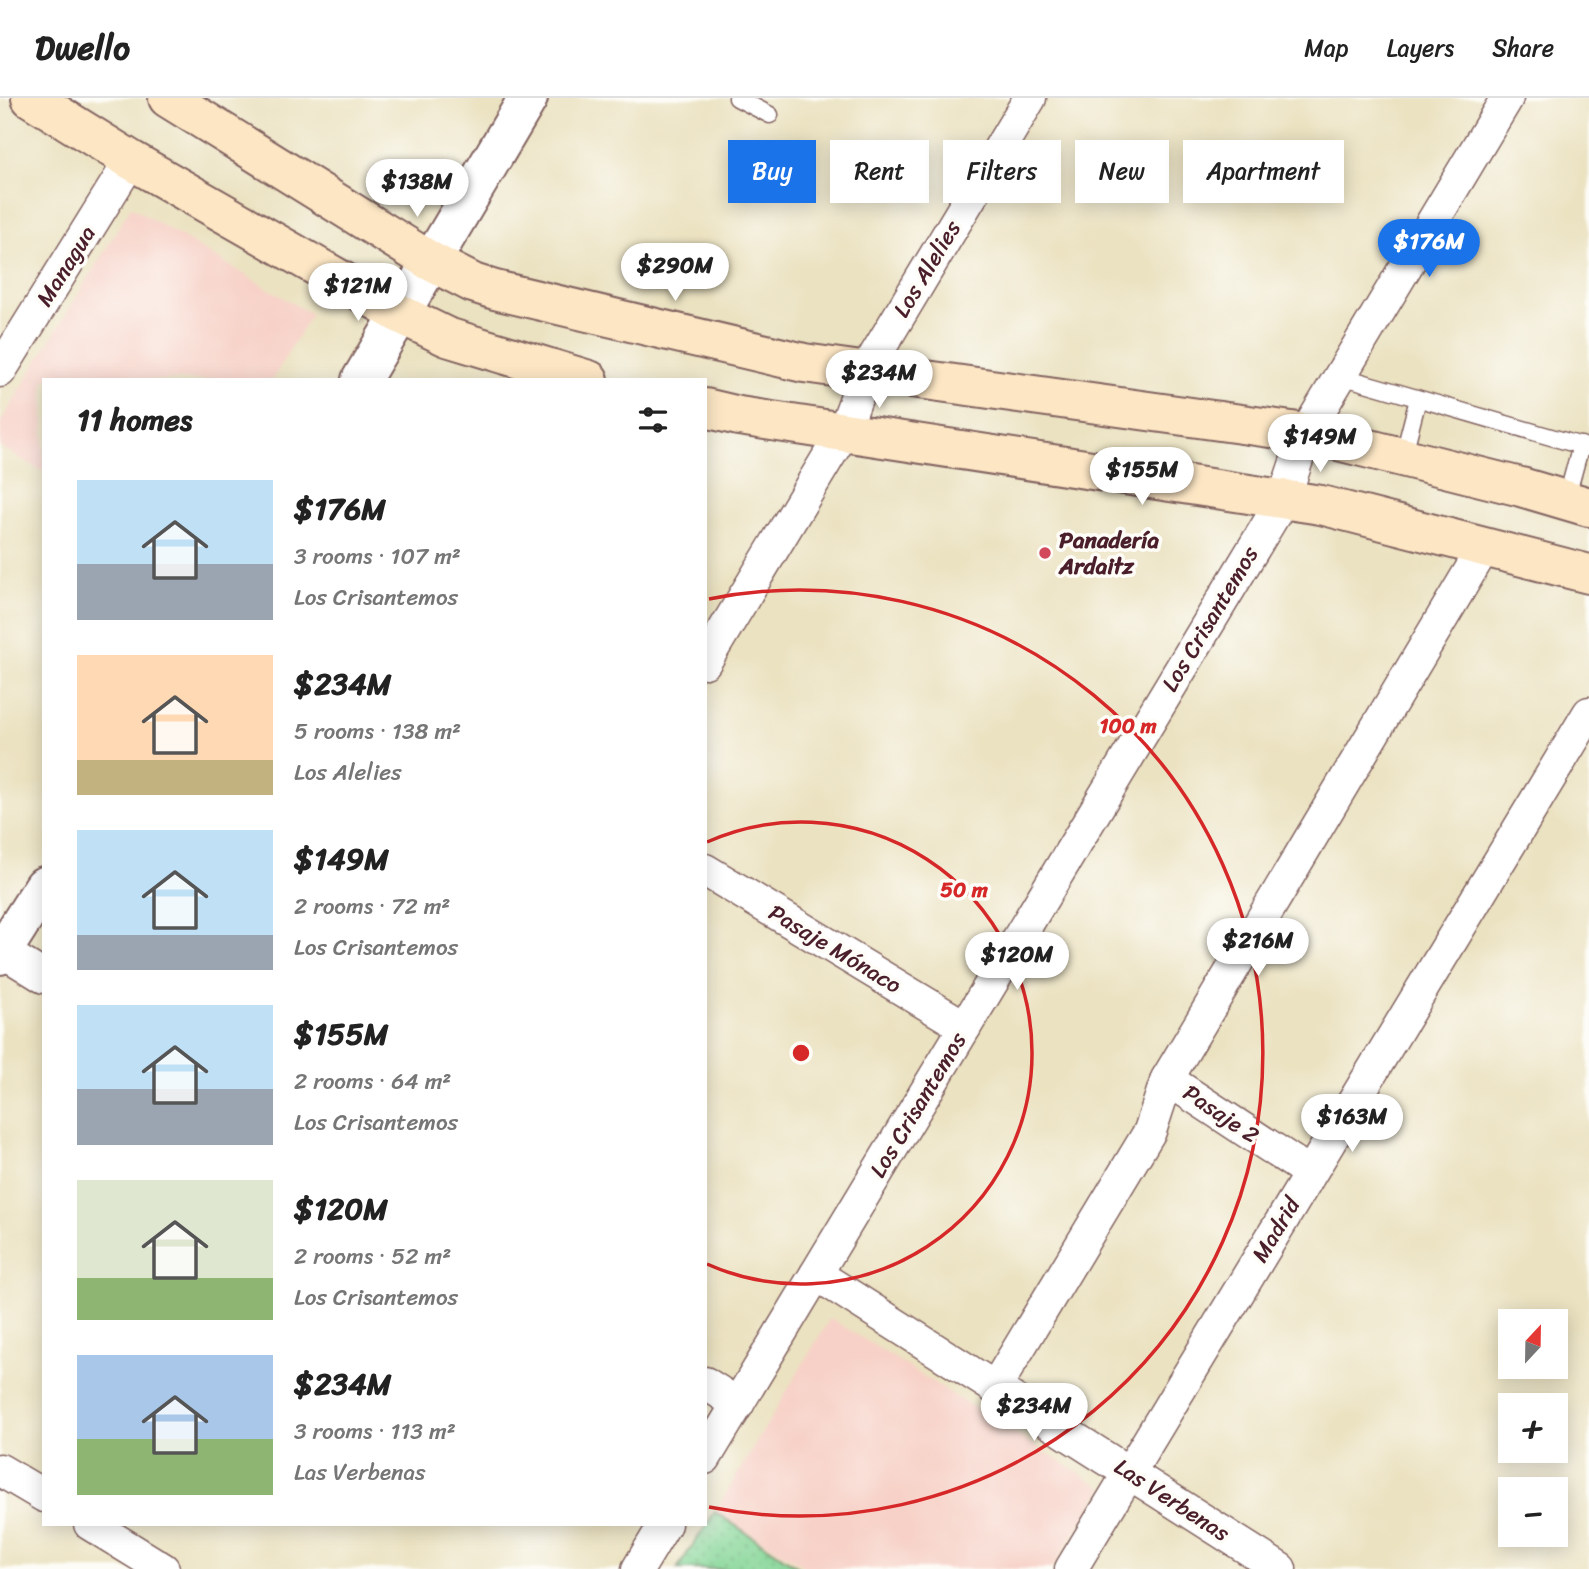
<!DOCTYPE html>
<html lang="en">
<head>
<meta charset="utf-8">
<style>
	:root { --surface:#fff; --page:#f2f2f2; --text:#222; --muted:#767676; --line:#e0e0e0; --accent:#1a73e8 }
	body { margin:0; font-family:Sriracha,sans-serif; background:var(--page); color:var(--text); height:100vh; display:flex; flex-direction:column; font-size:26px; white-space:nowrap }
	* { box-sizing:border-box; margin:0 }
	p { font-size:23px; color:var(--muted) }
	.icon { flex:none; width:38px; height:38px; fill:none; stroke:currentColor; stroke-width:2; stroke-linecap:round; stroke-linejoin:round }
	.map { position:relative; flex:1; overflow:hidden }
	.drawer { position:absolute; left:42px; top:280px; width:665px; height:1148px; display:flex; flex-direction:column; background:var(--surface); border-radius:0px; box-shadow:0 4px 18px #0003 }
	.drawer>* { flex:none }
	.top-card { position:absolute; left:728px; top:42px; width:665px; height:63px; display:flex; gap:14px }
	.needle { width:46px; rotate:22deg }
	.fabs { position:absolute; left:1498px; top:1211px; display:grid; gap:14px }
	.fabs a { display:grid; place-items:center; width:70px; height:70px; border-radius:0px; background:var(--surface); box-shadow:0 4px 18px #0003; font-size:35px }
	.price { position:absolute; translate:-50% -60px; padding:0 16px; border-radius:24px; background:#fff; color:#222; font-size:23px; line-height:46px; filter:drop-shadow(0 2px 4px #0008) }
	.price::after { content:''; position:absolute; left:50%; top:42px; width:21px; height:16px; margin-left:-10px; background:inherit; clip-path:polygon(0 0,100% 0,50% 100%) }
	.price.current { background:var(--accent); color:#fff }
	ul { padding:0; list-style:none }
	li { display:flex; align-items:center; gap:21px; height:175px; padding:0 35px }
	li span { display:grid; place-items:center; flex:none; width:196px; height:140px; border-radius:0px; color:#555 }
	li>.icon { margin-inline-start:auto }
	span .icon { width:84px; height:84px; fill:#fffc; stroke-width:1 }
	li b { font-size:30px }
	h2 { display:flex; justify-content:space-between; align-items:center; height:84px; padding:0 35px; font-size:30px }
	.pill { padding:0 24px; border-radius:0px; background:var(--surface); box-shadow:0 4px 18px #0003; font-size:24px; line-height:63px }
	.pill.current { background:var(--accent); color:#fff }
	header { display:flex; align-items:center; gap:42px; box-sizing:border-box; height:98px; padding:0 35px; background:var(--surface); border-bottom:2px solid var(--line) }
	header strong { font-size:33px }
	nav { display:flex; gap:38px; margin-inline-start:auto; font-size:24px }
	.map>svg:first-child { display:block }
</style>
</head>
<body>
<header>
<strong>Dwello</strong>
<nav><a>Map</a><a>Layers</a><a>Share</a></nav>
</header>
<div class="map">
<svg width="1589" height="1471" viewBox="0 0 1589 1471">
	<defs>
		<pattern id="park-dots" width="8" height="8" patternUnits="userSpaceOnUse" patternTransform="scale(1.75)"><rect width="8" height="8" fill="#83d596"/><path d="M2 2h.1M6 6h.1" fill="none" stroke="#73b681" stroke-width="1.8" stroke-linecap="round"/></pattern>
	</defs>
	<rect width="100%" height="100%" fill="#fdfcf7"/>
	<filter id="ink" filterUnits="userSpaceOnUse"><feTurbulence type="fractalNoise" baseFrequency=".0143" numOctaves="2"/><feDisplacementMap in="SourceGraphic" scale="14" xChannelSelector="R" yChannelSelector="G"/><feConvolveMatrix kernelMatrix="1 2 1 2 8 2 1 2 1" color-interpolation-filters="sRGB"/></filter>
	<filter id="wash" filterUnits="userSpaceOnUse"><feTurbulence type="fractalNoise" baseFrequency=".00686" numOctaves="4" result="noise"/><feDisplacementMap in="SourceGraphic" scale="28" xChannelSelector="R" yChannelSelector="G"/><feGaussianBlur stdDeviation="1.57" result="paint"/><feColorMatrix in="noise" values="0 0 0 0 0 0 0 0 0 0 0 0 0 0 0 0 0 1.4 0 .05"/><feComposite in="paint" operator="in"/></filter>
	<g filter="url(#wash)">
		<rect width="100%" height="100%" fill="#ebe2c1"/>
		<g fill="#f7d1c7">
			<path d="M131 109 311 216 272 282H44V374L0 349V325Z"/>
			<path d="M830 1220 1103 1390 1052 1471H809L715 1414Z"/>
		</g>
		<path fill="url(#park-dots)" stroke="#667a60" stroke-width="2" d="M715 1414 801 1471H677Z"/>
	</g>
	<g filter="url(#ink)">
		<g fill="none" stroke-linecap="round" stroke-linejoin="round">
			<defs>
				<g id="service">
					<path d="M737 0 770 17"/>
					<path d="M1341 278 1589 350"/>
					<path d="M1403 359 1418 301"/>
					<path d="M1566 402 1581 347"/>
				</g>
				<g id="minor">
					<path d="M0 273 131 62"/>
					<path d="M705 564 844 333 866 273 1030 0"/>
					<path d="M705 772 965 929"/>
					<path d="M2 853 44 879"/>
					<path d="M1167 981 1310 1075"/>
					<path d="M816 1176 1280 1471"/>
					<path d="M705 1285 738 1306"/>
					<path d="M995 1290 1150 1033 1167 981 1485 448"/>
					<path d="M705 1360 1284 400 1306 335 1507 0"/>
					<path d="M0 1372 44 1398"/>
					<path d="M90 1426 163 1471"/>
					<path d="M638 1471 665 1426"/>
					<path d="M1071 1471 1589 615"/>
				</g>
				<g id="tertiary">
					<path d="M361 282 528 0"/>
					<path d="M0 857 44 788"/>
				</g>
				<g id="secondary">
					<path d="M31 0 131 62 400 216 447 239 589 282"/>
					<path d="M168 0 430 163 473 185 495 192 804 265 1306 335 1521 389 1589 409"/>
					<path d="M705 310 739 318 1321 407 1589 476"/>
				</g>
			</defs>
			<use href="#service" stroke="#826360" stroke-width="19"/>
			<use href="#minor" stroke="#826360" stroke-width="35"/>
			<use href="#tertiary" stroke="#826360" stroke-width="42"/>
			<use href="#secondary" stroke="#826360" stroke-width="42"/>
			<use href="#service" stroke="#fff" stroke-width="16"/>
			<use href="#minor" stroke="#fff" stroke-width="32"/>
			<use href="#tertiary" stroke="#fff" stroke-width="38"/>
			<use href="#secondary" stroke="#fce6c4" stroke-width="38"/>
		</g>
	</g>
	<g fill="none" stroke="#d62828" stroke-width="3.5">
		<path d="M707 744A231 231 0 1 1 707 1166"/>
		<path d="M709 501A463 463 0 1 1 709 1409"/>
	</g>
	<circle fill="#d1495b" stroke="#fdfcf7" stroke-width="2.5" cx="1045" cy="455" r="7"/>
	<g text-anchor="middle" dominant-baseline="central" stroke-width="7" stroke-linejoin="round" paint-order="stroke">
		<g font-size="23" fill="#4a1f2b" stroke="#fdfcf7">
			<text transform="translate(66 168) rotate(-58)">Managua</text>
			<text transform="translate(927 171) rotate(-59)">Los Alelies</text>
			<text transform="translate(1210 521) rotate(-59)">Los Crisantemos</text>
			<text transform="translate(835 851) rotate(31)">Pasaje Mónaco</text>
			<text transform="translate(918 1007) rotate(-59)">Los Crisantemos</text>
			<text transform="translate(1221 1016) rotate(34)">Pasaje 2</text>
			<text transform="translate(1276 1132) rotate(-59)">Madrid</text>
			<text transform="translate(1172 1402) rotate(33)">Las Verbenas</text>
		</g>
		<g font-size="23" font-weight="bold" fill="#4a1f2b" stroke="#fdfcf7" text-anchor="start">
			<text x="1059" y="442">Panadería<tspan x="1059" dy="26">Ardaitz</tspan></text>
		</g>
	</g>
	<circle cx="801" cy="955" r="10" fill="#d62828" stroke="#fdfcf7" stroke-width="3.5"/>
	<g font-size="21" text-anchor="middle" font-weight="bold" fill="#d62828" stroke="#fdfcf7" stroke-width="7" stroke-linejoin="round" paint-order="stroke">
		<text x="1128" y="635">100 m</text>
		<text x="964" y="799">50 m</text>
	</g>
</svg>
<div class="fabs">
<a><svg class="needle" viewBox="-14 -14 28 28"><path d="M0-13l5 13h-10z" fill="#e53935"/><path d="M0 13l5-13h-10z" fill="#767676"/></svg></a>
<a>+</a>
<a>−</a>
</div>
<b class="price" style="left:417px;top:121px">$138M</b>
<b class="price current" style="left:1429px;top:181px">$176M</b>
<b class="price" style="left:675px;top:205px">$290M</b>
<b class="price" style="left:358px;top:225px">$121M</b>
<b class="price" style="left:879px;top:312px">$234M</b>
<b class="price" style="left:1320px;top:376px">$149M</b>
<b class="price" style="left:1142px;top:409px">$155M</b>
<b class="price" style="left:1258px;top:880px">$216M</b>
<b class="price" style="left:1017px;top:894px">$120M</b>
<b class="price" style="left:1352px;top:1056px">$163M</b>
<b class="price" style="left:1034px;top:1345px">$234M</b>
<div class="top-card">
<a class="pill current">Buy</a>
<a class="pill">Rent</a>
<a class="pill">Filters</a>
<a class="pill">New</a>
<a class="pill">Apartment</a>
</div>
<section class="drawer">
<h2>11 homes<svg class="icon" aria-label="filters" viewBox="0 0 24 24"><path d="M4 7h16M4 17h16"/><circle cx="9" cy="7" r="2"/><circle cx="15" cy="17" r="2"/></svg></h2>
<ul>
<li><span style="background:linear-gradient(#bfe0f5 60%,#9aa5b1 0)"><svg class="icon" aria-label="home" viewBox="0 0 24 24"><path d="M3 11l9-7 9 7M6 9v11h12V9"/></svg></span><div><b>$176M</b><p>3 rooms · 107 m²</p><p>Los Crisantemos</p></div></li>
<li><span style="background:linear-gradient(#ffd9b3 75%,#c2b280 0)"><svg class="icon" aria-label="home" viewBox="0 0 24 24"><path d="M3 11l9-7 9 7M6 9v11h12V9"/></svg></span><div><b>$234M</b><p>5 rooms · 138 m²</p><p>Los Alelies</p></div></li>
<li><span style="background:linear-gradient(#bfe0f5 75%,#9aa5b1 0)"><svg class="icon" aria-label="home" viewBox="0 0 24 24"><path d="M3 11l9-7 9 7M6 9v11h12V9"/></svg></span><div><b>$149M</b><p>2 rooms · 72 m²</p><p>Los Crisantemos</p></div></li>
<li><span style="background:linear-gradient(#bfe0f5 60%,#9aa5b1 0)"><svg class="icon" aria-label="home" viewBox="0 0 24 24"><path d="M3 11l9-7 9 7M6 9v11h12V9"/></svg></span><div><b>$155M</b><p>2 rooms · 64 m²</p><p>Los Crisantemos</p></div></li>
<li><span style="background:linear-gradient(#dfe7d0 70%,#8fb573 0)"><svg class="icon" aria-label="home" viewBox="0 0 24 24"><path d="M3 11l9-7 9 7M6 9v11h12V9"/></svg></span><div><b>$120M</b><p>2 rooms · 52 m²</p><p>Los Crisantemos</p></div></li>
<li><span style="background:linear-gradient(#a9c7e8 60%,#8fb573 0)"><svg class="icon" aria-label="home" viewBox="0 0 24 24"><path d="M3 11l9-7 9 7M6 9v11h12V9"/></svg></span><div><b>$234M</b><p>3 rooms · 113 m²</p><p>Las Verbenas</p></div></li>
</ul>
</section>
</div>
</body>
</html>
